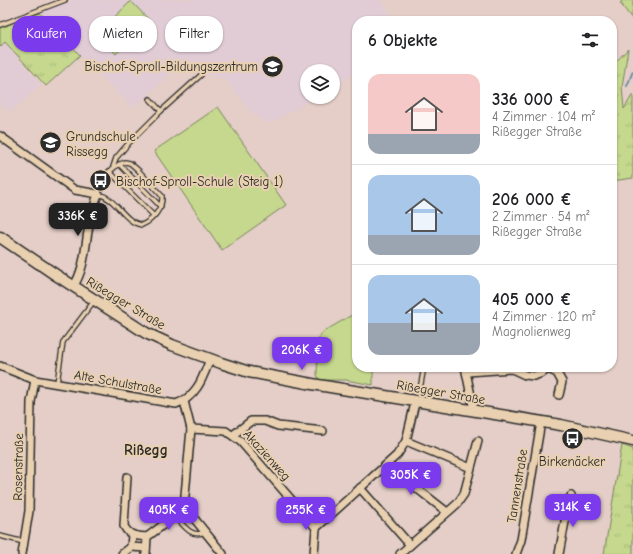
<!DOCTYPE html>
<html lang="de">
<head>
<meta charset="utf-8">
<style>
	:root { --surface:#fff; --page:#f2f2f2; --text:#202124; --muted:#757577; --line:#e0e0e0; --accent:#7c3aed }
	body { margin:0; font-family:"Comic Neue",sans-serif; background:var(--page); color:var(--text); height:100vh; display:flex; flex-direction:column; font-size:15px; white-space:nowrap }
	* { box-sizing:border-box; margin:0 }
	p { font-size:13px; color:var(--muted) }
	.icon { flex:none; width:22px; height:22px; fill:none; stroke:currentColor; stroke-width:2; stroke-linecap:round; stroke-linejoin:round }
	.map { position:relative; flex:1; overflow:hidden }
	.details { position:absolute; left:352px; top:16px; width:265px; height:356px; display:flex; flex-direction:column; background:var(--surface); border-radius:16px; box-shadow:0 1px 3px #0004 }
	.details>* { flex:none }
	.guide { position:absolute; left:12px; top:16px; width:280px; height:36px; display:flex; gap:8px }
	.fabs { position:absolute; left:300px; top:64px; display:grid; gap:8px }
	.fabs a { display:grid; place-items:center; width:40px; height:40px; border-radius:50%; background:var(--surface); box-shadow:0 1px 3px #0004; font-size:20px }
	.price { position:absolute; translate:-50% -34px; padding:0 9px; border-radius:8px; background:var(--accent); color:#fff; font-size:13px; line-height:26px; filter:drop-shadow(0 1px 2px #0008) }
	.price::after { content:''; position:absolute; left:50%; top:24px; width:12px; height:9px; margin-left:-6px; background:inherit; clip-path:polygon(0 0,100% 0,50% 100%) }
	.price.selected { background:#222; color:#fff }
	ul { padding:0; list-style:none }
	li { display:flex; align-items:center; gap:12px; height:100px; padding:0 16px }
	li+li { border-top:1px solid var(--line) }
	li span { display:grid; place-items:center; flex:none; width:112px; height:80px; border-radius:12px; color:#555 }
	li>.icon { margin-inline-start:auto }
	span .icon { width:48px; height:48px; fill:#fffc; stroke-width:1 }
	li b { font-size:17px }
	h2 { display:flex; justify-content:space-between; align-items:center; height:48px; padding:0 16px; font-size:17px }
	.chip { padding:0 14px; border-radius:16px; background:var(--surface); box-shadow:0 1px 3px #0004; font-size:14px; line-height:36px }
	.chip.selected { background:var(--accent); color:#fff }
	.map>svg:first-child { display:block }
</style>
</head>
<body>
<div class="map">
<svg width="633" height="554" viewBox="0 0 633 554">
	<defs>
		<pattern id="grass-tufts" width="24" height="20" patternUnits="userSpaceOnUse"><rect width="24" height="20" fill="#c5d88d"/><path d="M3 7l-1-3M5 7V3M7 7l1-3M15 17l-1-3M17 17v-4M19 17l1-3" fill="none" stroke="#a9ba7a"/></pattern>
		<pattern id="forest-firs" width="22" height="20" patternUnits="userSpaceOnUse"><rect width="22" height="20" fill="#c5d88d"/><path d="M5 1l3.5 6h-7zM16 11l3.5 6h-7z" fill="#a9ba7a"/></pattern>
	</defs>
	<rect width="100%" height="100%" fill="#e4cec7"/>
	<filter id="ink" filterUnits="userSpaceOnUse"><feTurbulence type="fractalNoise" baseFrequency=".025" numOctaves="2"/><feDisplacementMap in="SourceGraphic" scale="8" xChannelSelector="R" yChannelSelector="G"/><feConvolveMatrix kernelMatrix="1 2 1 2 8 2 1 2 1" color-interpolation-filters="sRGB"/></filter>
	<g filter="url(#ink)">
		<g fill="#e1ccd6">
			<path d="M74 0H380L396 21H357V72L333 86V71H307V97H316L269 124 251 112 226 79 196 72 184 61 133 108 80 55 40 13Z"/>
			<path d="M5 43 41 84 11 112 4 105 0 109V48Z"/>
		</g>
		<g fill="url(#grass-tufts)" stroke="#78825c">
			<path d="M40 13 80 55 46 86 5 42 0 47V28Z"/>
			<path d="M628 49 622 87 624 109 633 94V178L612 181V66Z"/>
			<path d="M622 445 633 449V554H604Z"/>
		</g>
		<path fill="url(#forest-firs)" stroke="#78825c" d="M623 0H633V20L620 3Z"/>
		<g fill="#c5d88d" stroke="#78825c">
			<path d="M131 1 150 21 116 54 97 34Z"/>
			<path d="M218 107 286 205 222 250 154 151Z"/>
			<path d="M357 312V367H373V385L346 380H319L317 375 318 340 323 332Z"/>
		</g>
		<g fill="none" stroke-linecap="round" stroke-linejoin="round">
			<g stroke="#6e8ba5" stroke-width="2">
				<path d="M627 86 633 71"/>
				<path d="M612 110 614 107"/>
			</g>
			<defs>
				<g id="lane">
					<path d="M0 25 65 0"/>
					<path d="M150 99 161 111"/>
					<path d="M125 162 130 163 138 170 162 196C163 208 153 220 142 225 123 222 117 198 98 194 104 179 108 168 125 162Z"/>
					<path d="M119 164 161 207"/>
					<path d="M113 167 116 158 128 144 161 111 201 75"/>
					<path d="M109 171 154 216"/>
					<path d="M57 383 63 342 94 301"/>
					<path d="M420 389 424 367"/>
					<path d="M175 516C182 524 192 539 204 532"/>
					<path d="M0 536 24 542"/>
				</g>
				<g id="street">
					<path d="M0 136 75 190 98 194C95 203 92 212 90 221 85 242 86 268 73 287"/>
					<path d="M0 366 35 380 176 404C197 397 203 377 210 359"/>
					<path d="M465 367 474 410"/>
					<path d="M548 369 557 373 562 382 559 395"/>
					<path d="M467 372 512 369 525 375 534 376 542 373 548 369 549 367"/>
					<path d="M184 401 191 429 184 506 223 554"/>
					<path d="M191 429 226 431 241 442 316 528"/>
					<path d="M233 435 251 421H265L278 426 323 431"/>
					<path d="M406 441 471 468"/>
					<path d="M387 465 447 512"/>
					<path d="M127 477 124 526C129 536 136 536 147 537"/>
					<path d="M360 488 410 545"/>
					<path d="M132 535 131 547 146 548"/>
					<path d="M22 554 29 511 31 402 35 380"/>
					<path d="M122 554 131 547"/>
					<path d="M146 554 147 537 175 516 184 506"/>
					<path d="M314 554 316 528 397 455 406 441 414 407 417 401"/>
					<path d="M400 554 457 504 464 494 478 441"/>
					<path d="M516 554 521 540 541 422"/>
					<path d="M559 554 569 500 571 496"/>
				</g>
				<path id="secondary" d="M0 237 56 275 146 333 172 345 221 363 249 372 312 384 561 425 633 441"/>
			</defs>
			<use href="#lane" stroke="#2b2b2b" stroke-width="6"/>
			<use href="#street" stroke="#2b2b2b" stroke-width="10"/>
			<use href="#secondary" stroke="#2b2b2b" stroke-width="13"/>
			<use href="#lane" stroke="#e9d0b1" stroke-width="3.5"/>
			<use href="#street" stroke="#e9d0b1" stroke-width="7"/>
			<use href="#secondary" stroke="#e9d0b1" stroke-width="10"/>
		</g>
	</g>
	<defs>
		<symbol id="school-disc" viewBox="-11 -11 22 22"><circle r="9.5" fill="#2b2b2b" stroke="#e9d0b1"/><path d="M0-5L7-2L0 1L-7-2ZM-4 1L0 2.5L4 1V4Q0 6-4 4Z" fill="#fff"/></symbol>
		<symbol id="bus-disc" viewBox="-11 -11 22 22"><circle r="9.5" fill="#2b2b2b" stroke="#e9d0b1"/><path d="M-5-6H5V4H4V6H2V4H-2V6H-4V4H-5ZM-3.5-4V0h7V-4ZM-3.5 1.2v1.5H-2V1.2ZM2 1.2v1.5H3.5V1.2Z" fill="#fff"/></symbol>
	</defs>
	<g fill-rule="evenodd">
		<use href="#school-disc" x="260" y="54" width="25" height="25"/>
		<use href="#school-disc" x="38" y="130" width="25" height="25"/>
		<use href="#bus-disc" x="88" y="168" width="25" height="25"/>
		<use href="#bus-disc" x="560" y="426" width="25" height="25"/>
	</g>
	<g text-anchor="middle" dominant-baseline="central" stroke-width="4" stroke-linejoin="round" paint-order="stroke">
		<g font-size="13" fill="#2b2b2b" stroke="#e9d0b1" text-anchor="start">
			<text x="258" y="66" text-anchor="end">Bischof-Sproll-Bildungszentrum</text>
			<text x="66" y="136">Grundschule<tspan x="66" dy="15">Rissegg</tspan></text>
			<text x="116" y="181">Bischof-Sproll-Schule (Steig 1)</text>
			<text x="572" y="461" text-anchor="middle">Birkenäcker</text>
		</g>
		<g font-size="13" fill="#2b2b2b" stroke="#e9d0b1">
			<text transform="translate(126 303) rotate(31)">Rißegger Straße</text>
			<text transform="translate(118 382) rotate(10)">Alte Schulstraße</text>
			<text transform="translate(441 392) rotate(10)">Rißegger Straße</text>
			<text transform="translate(267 455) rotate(48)">Akazienweg</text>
			<text transform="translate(18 467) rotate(-89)">Rosenstraße</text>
			<text transform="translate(517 486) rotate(-81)">Tannenstraße</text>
		</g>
		<g font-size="15" font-weight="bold" fill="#2b2b2b" stroke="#e9d0b1">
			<text x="146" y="450">Rißegg</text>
		</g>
	</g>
</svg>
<div class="fabs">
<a><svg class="icon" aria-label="layers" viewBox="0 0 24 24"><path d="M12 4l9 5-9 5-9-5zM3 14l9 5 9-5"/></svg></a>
</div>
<b class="price selected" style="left:78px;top:237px">336K €</b>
<b class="price" style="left:302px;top:371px">206K €</b>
<b class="price" style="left:411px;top:496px">305K €</b>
<b class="price" style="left:573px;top:528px">314K €</b>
<b class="price" style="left:169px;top:531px">405K €</b>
<b class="price" style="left:306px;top:531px">255K €</b>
<div class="guide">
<a class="chip selected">Kaufen</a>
<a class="chip">Mieten</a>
<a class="chip">Filter</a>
</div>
<section class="details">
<h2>6 Objekte<svg class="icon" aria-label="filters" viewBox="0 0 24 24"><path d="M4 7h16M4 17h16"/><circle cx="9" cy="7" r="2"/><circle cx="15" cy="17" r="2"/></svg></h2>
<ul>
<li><span style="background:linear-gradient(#f6c9c9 75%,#9aa5b1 0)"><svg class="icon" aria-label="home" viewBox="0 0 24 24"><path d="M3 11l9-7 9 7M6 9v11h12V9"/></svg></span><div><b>336 000 €</b><p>4 Zimmer · 104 m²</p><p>Rißegger Straße</p></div></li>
<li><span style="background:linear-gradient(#a9c7e8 75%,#9aa5b1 0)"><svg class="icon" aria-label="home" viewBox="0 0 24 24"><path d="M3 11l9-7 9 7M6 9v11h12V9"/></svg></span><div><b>206 000 €</b><p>2 Zimmer · 54 m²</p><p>Rißegger Straße</p></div></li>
<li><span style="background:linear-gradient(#a9c7e8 60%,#9aa5b1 0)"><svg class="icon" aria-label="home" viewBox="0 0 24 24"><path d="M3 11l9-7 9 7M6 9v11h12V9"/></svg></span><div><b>405 000 €</b><p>4 Zimmer · 120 m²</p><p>Magnolienweg</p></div></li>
</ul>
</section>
</div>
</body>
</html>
